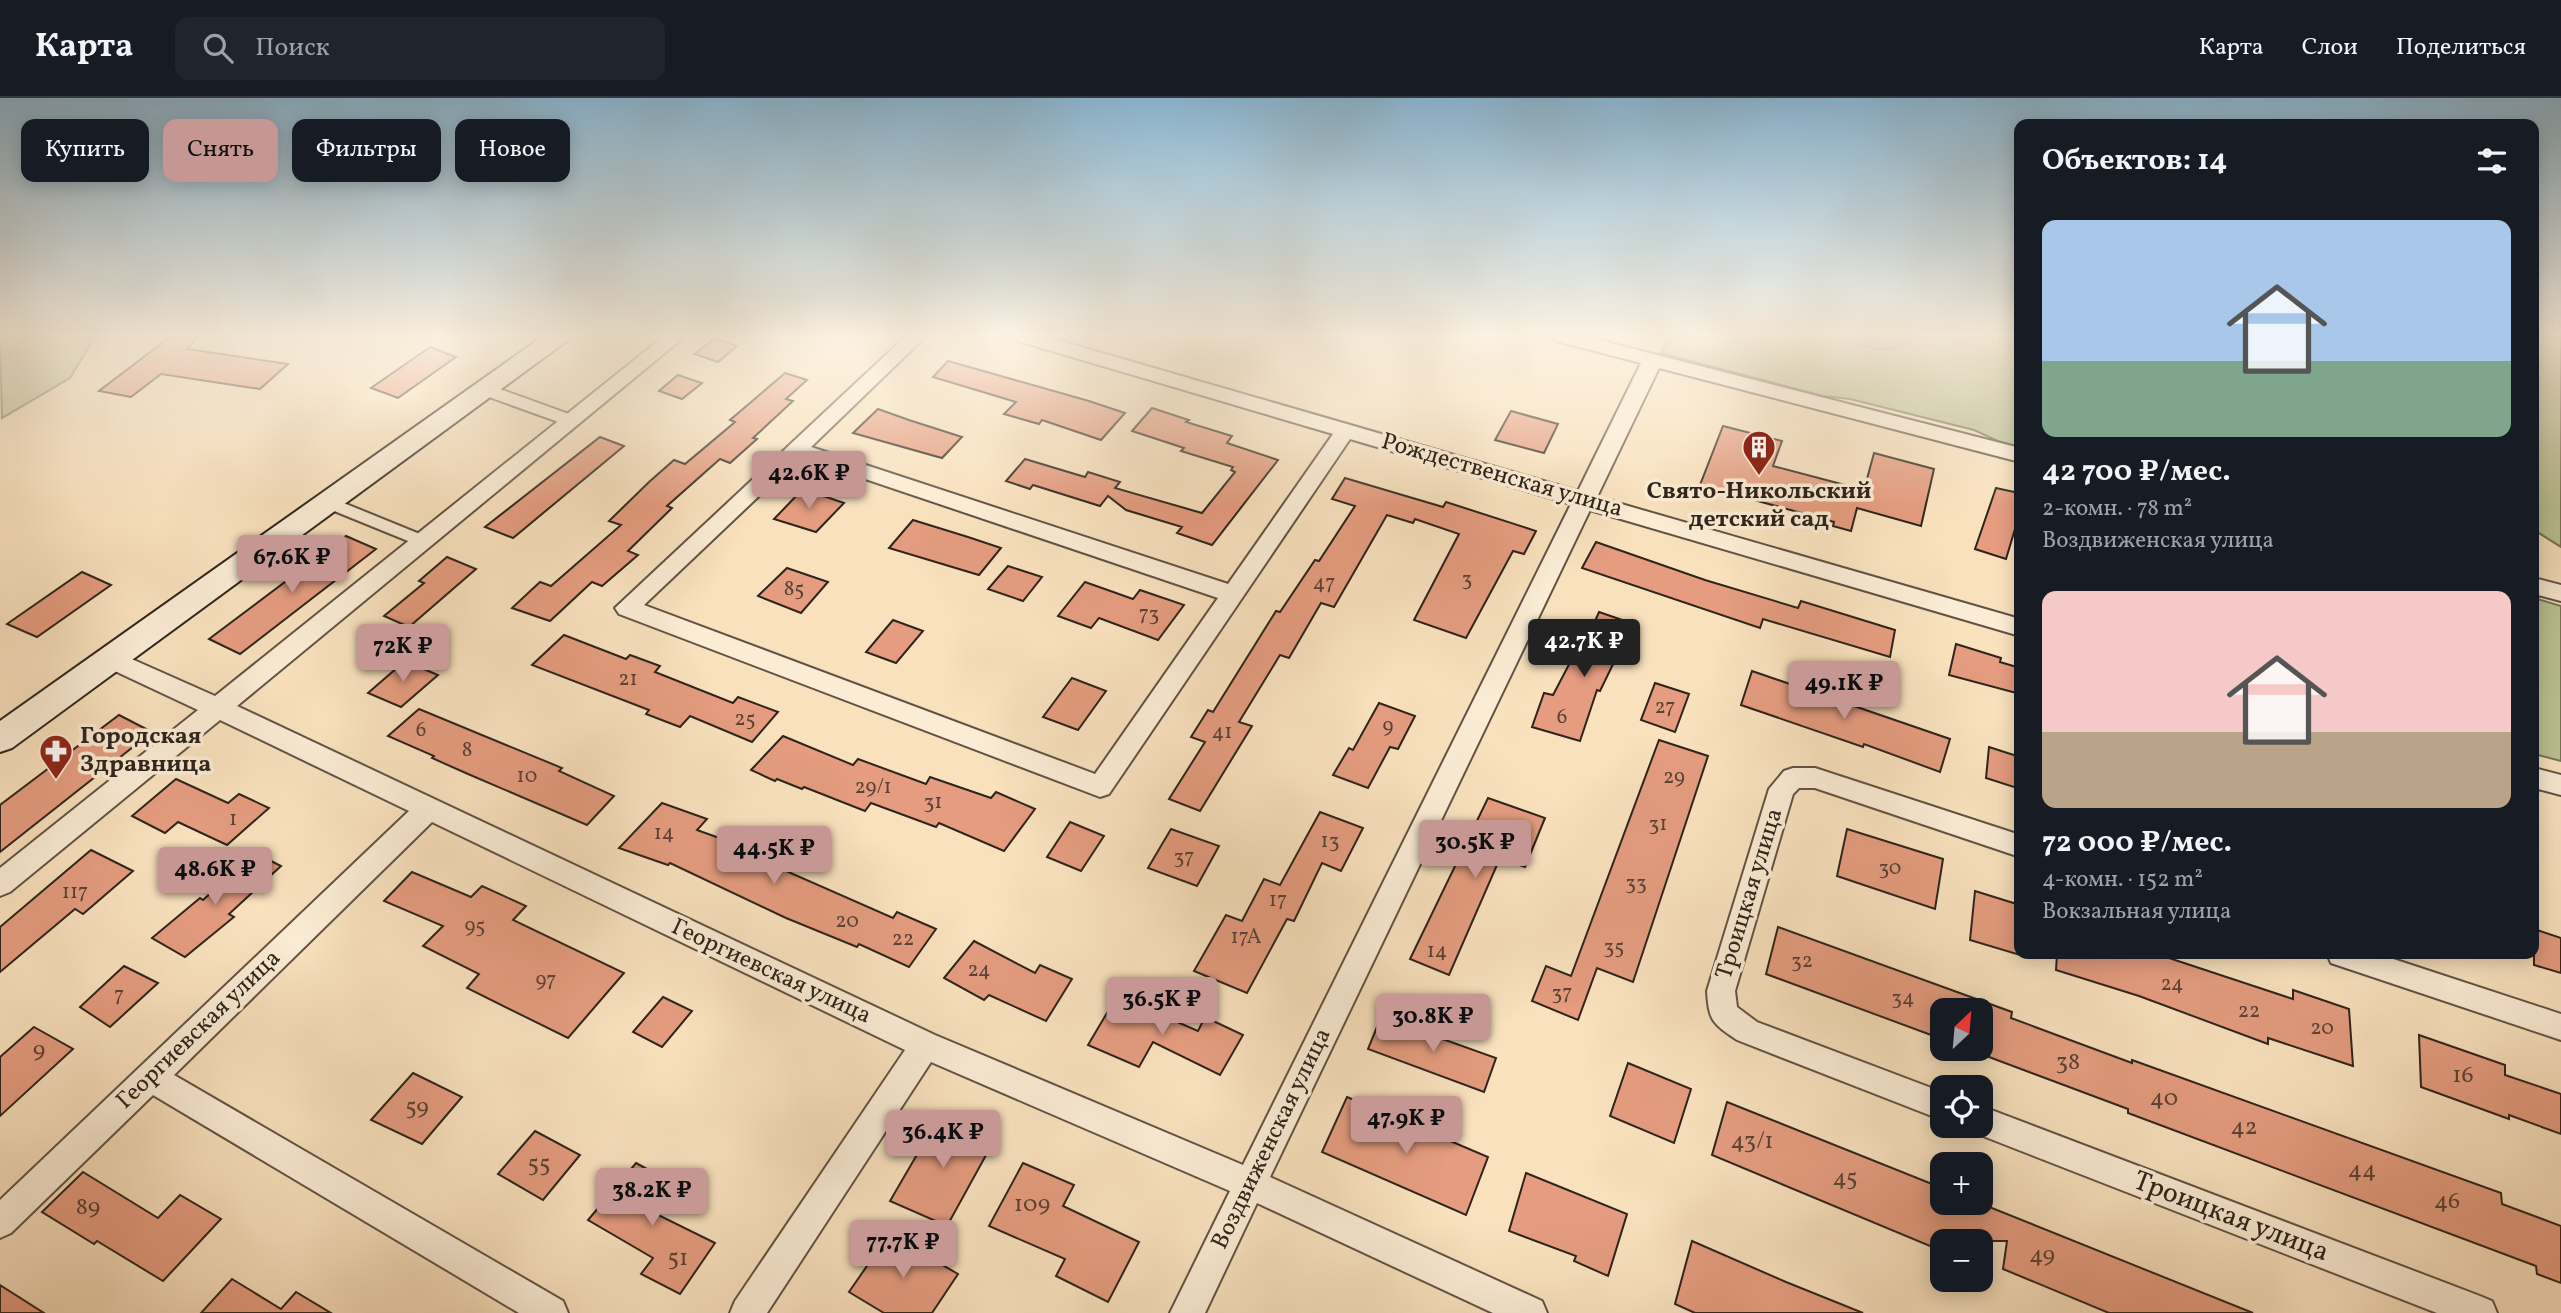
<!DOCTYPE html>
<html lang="ru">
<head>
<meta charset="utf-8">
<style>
	:root { --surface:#171b24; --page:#20242c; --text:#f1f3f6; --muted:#9ea1a6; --line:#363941; --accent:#c59692 }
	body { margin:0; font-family:Vollkorn,serif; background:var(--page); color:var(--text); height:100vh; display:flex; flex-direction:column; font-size:26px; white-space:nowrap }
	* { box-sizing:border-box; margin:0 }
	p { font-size:23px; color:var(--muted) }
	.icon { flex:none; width:38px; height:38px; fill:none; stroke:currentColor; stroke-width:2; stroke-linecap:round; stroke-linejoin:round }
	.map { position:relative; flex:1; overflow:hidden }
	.details { position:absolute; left:2014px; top:21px; width:525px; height:840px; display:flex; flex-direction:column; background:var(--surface); border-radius:14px; box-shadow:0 4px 18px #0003 }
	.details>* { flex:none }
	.banner { position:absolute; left:21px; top:21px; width:665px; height:63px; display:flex; gap:14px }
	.needle { width:46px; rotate:26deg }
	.tools { position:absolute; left:1930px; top:900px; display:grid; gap:14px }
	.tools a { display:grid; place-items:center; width:63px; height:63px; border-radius:14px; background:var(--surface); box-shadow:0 4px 18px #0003; font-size:35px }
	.price { position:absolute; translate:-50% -60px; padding:0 16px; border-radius:7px; background:var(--accent); color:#111; font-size:23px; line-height:46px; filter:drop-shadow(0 2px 4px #0008) }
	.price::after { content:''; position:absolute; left:50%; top:42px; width:21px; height:16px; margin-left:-10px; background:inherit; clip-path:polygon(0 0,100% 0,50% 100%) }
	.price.active { background:#222; color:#fff }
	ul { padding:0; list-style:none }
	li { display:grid; align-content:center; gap:14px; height:371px; padding:0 28px }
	li span { display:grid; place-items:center; height:217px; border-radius:14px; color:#555 }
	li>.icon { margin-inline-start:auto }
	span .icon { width:126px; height:126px; fill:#fffc; stroke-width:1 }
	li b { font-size:30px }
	h2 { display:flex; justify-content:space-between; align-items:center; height:84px; padding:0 28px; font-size:30px }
	.pill { padding:0 24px; border-radius:14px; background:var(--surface); box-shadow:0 4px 18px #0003; font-size:24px; line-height:63px }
	.pill.active { background:var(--accent); color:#111 }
	header { display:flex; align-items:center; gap:42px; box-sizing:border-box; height:98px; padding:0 35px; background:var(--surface); border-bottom:2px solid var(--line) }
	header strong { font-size:33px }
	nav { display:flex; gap:38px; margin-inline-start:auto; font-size:24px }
	.search { width:490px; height:63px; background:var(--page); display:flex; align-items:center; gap:18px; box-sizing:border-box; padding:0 24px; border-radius:14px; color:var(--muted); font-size:26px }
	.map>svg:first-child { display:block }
</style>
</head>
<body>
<header>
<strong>Карта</strong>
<div class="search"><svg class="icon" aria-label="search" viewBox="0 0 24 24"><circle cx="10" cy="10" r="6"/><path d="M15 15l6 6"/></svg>Поиск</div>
<nav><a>Карта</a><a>Слои</a><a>Поделиться</a></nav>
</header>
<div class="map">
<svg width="2561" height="1215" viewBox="0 0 2561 1215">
	<rect width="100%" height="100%" fill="#f9e1be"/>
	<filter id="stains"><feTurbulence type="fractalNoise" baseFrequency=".00286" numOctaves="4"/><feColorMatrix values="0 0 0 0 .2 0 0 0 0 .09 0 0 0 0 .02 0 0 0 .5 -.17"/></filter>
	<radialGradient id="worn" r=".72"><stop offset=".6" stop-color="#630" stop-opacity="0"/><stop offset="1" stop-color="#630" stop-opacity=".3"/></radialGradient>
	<g fill="#bbc394" stroke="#747458" stroke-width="2">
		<path d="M0 239H95L70 280 2 320Z"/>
		<path d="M1668 239H1714L1733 244 1735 239H2019V349L1998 343 1974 332 1850 301 1823 298 1661 255Z"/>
		<path d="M2534 239H2561V449L2534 432Z"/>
		<path d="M2534 500 2561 508V663L2534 656Z"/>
	</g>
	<path fill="#9ebcb7" stroke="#717f79" stroke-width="2" d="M1847 239H1910L1905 246C1885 256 1865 251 1847 239Z"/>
	<g fill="#e59c80" stroke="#2e241c" stroke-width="2">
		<path d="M170 239H198L187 251 288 266 260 291 161 276 131 299 99 293Z"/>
		<path d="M715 240 737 248 718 264 695 256Z"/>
		<path d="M430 249 456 259 398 300 371 290Z"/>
		<path d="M948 263 1089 303 1125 315 1101 342 1042 322 1039 326 1004 316 1016 304 933 279Z"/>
		<path d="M785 275 807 282 786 301 793 303 753 340 757 341 730 365 720 361 667 408 672 410 628 453 638 457 602 488 592 484 550 523 512 510 540 484 551 488 621 427 609 423 649 384 674 362 685 366 735 324 730 322Z"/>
		<path d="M678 277 702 285 682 301 659 293Z"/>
		<path d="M1152 310 1189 322 1186 324 1232 338 1227 345 1278 362 1212 447 1177 435 1182 429 1126 412 1108 398 1100 408 1033 387 1030 391 1006 383 1025 361 1085 379 1088 374 1120 384 1115 390 1202 415 1235 374 1231 372 1233 369 1181 353 1184 350 1132 333Z"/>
		<path d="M878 311 909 322 962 339 942 360 853 335Z"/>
		<path d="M1511 313 1558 326 1544 355 1495 342Z"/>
		<path d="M1723 328 1782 343 1773 368 1864 392 1874 355 1934 371 1921 428 1857 410 1851 433 1833 428 1834 424 1700 387Z"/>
		<path d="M600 339 624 348 513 440 485 429Z"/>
		<path d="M1345 380 1443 409 1446 404 1536 433 1524 456 1513 453 1466 540 1414 522 1459 436 1415 421 1413 425 1387 417 1334 509 1321 505 1289 560 1280 557 1239 624 1252 628 1200 713 1169 701 1205 644 1191 639 1208 612 1213 614 1276 513 1280 514 1315 462 1319 463 1355 408 1332 401Z"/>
		<path d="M1996 390 2019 395 2015 431 2006 461 1975 451Z"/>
		<path d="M803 391 844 405 816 434 774 421Z"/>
		<path d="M913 422 968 439 1001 450 979 477 889 450Z"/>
		<path d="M346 438 376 451 240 556 209 541Z"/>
		<path d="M1596 444 1705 482 1798 510 1801 503 1895 532 1890 559 1763 521 1760 530 1582 470Z"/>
		<path d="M447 459 476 471 409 529 384 518 424 485 419 483Z"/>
		<path d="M1008 468 1042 479 1023 503 988 491Z"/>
		<path d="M787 470 828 484 801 515 758 498Z"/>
		<path d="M82 474 111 487 37 539 7 526Z"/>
		<path d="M1085 484 1133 501 1140 492 1184 507 1158 542 1099 520 1091 530 1058 518Z"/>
		<path d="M1599 514 1637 527 1623 560 1617 558 1600 593 1597 592 1580 643 1532 629 1544 595 1553 597 1575 555 1580 557Z"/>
		<path d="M893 522 923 533 896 565 866 554Z"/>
		<path d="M564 537 626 561 630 557 660 568 655 574 733 605 738 599 778 614 752 644 690 618 680 629 646 616 649 612 532 567Z"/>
		<path d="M1956 546 2001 560 2000 564 2020 570V596L1949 577Z"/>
		<path d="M405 563 438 577 401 609 368 595Z"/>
		<path d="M1752 573 1950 641 1940 674 1864 646 1863 649 1741 607Z"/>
		<path d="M1072 580 1106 593 1078 632 1043 619Z"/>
		<path d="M1655 585 1689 596 1675 634 1641 622Z"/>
		<path d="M1379 605 1415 618 1398 651 1390 649 1368 690 1333 677 1349 650 1353 652Z"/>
		<path d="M419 611 562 670 559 673 614 698 587 727 468 676 432 660 434 658 388 638Z"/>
		<path d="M119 617 152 634 0 754V707Z"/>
		<path d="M783 638 853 667 858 661 926 686 930 679 991 700 996 694 1035 711 1004 753 939 725 936 729 871 705 865 713 804 689 802 691 777 681 775 683 751 672Z"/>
		<path d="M1659 642 1708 658 1633 884 1597 870 1578 922 1532 903 1546 868 1571 878Z"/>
		<path d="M1989 649 2020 659V691L1986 680Z"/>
		<path d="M176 681 228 705 239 696 269 710 227 747 178 724 165 735 132 718Z"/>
		<path d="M1488 700 1545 720 1525 769 1500 760 1449 877 1410 861Z"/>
		<path d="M662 705 707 721 697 732 764 756 759 761 893 820 897 814 936 831 909 869 859 846 857 849 786 820 670 765 668 767 619 750Z"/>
		<path d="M1320 714 1363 730 1341 773 1322 765 1294 823 1287 821 1247 895 1194 873 1226 817 1242 823 1264 781 1280 787Z"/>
		<path d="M1070 724 1104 738 1081 773 1047 759Z"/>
		<path d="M1171 731 1219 748 1197 788 1148 770Z"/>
		<path d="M1847 731 1943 761 1935 811 1837 778Z"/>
		<path d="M91 752 133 773 83 816 75 811 0 874V829Z"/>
		<path d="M255 755 281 768 229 816 234 819 185 859 152 840 200 800 203 802Z"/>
		<path d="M412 774 471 799 482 788 526 808 513 822 624 875 568 940 467 890 479 876 423 848 443 828 384 803Z"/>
		<path d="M1975 793 2020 807V857L1970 842Z"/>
		<path d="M1778 829 2012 914 2011 920 2132 965V962L2501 1095 2502 1106 2561 1128V1185L2537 1176 2536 1168 2128 1015V1011L1981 956V912H1942V941L1766 876Z"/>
		<path d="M2534 831 2561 840V875L2534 867Z"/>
		<path d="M974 843 1035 875 1040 867 1072 881 1046 923 989 897 984 902 944 880Z"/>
		<path d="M2057 856H2157L2293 901V892L2349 911 2353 968 2268 940V946L2139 898 2056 872Z"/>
		<path d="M124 868 158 885 110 929 80 909Z"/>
		<path d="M1117 898 1198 933 1205 919 1243 937 1220 977 1153 944 1139 969 1088 947Z"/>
		<path d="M663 899 692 913 662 949 633 934Z"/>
		<path d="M1381 919 1496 960 1484 994 1368 951Z"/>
		<path d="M34 929 73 951 0 1018V959Z"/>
		<path d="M2419 937 2505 967V977L2561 996V1036L2509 1017V1021L2421 989Z"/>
		<path d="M1628 965 1691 991 1674 1045 1610 1018Z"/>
		<path d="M413 975 462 999 422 1046 371 1022Z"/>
		<path d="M1347 999 1488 1059 1466 1117 1322 1054Z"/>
		<path d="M1727 1004 1942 1090V1104H1977L2253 1215H2109L2003 1171 2007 1143H1942V1153L1712 1057Z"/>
		<path d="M940 1017 996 1039 947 1128 890 1103Z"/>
		<path d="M535 1033 580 1057 543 1102 498 1076Z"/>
		<path d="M636 1065 676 1087 654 1115 715 1145 680 1196 641 1176 653 1160 588 1122Z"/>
		<path d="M1023 1065 1074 1087 1063 1108 1139 1144 1108 1204 1056 1178 1065 1161 989 1128Z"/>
		<path d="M83 1074 158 1120 180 1097 221 1121 163 1183 97 1143 94 1146 42 1114Z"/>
		<path d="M1526 1075 1627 1116 1608 1178 1574 1163 1576 1158 1509 1133Z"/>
		<path d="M889 1136 958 1176 932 1215H884L849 1194Z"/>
		<path d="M1692 1143 1786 1184 1863 1215H1695L1675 1206Z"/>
		<path d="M232 1181 281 1211 296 1194 331 1215H201Z"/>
		<path d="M0 1187 44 1215H0Z"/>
	</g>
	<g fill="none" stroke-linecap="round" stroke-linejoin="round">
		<defs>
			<g id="service">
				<path d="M486 292 572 323"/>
				<path d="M329 405 425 444"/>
			</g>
			<g id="minor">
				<path d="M663 239H684L237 608 935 937 1243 1067 1571 406 1350 341 1109 696 1100 699 619 516 615 510 905 239H925L811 349 1228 486 1333 336 1018 243 1016 239H1047L1578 393 1641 265 1556 243 1554 239H1587L2020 350V364L1659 270 1597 399 2020 521V538L1590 412 1270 1079 1542 1203 1547 1215H1493L1257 1105 1205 1215H1170L1230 1093 931 964 767 1215H730L735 1203 905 952 432 724 174 977 563 1203 568 1215H519L153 997 11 1135 0 1140V1102L409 713 220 622 10 794 0 798V770L198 612 102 567 98 561 102 555 110 552 118 555 215 598ZM800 359 1218 500 1095 676 644 507Z"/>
				<path d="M2534 480 2561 487V503L2534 496Z"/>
				<path d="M1793 670H1815L2020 737V759L1815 690H1799L1793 696 1735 893 1737 909 1757 924 1942 994V1022L1737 942C1712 925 1709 923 1707 893L1769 691 1784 673Z"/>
				<path d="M2534 670 2561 677V697L2534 690Z"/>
				<path d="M2327 856H2378L2561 916V942L2331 865Z"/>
				<path d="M1981 1008 2480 1198 2492 1203 2497 1215H2437L1970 1033 1968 1027H1981Z"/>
			</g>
			<path id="secondary" d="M542 239H572L12 650 0 654V623Z"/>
		</defs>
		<use href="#service" stroke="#615344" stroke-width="15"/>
		<use href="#minor" stroke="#615344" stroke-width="4"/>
		<use href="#secondary" stroke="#2e241c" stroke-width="4"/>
		<use href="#service" stroke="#fbecd5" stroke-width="11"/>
		<use href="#minor" fill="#fbecd5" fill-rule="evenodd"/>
		<use href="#secondary" fill="#fbecd5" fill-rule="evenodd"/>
	</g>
	<linearGradient id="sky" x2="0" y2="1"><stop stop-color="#8ab7d4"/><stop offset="0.58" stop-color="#fcf2e2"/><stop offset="1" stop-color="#fcf2e2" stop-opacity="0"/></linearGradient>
	<rect width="2561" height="409" fill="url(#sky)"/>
	<defs>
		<symbol id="building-pin" viewBox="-11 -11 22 30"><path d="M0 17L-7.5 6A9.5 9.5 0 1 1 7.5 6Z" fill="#8f2418" stroke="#fbecd5"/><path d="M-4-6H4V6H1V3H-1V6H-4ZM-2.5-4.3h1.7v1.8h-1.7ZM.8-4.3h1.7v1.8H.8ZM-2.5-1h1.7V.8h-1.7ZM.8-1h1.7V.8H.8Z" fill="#fff"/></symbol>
		<symbol id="pharmacy-pin" viewBox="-11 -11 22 30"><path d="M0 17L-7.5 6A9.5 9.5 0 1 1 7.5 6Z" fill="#8f2418" stroke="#fbecd5"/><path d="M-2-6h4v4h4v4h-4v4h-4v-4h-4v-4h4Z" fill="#fff"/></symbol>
	</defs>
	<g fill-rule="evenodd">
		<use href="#building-pin" x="1740" y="330" width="38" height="52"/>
		<use href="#pharmacy-pin" x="37" y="634" width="38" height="52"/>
	</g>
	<g text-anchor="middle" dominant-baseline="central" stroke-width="7" stroke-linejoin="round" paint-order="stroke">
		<g font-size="21" fill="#5c4235">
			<text x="1467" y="481">3</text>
			<text x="1324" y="485">47</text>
			<text x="794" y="491">85</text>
			<text x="1149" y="516">73</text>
			<text x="628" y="581">21</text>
			<text x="1665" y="609">27</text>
			<text x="1562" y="619">6</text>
			<text x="745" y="621">25</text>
			<text x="1388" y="628">9</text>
			<text x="421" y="632">6</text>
			<text x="1222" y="634">41</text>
			<text x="467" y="652">8</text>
			<text x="527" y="678">10</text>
			<text x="1674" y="679">29</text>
			<text x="873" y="689">29/1</text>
			<text x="933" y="704">31</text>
			<text x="233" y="721">1</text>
			<text x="1658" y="726">31</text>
			<text x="664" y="735">14</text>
			<text x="1330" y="743">13</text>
			<text x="1184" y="759">37</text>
			<text x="1890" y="770">30</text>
			<text x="1636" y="785">33</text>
			<text x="75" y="794">117</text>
			<text x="1278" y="802">17</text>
			<text x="847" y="823">20</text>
			<text x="475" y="828">95</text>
			<text x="1246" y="839">17А</text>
			<text x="903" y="841">22</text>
			<text x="1614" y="849">35</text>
			<text x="1437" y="853">14</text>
			<text x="1802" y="863">32</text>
			<text x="979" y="872">24</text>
			<text x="546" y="882">97</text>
			<text x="2172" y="886">24</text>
			<text x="1562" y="895">37</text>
			<text x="119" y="897">7</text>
			<text x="1903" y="900">34</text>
			<text x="2249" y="913">22</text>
			<text x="2322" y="930">20</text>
		</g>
		<g font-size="24" fill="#2e241c" stroke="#fbecd5">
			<text transform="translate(1502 378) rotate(16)">Рождественская улица</text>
			<text transform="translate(1750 796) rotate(-73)">Троицкая улица</text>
			<text transform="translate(771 874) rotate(25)">Георгиевская улица</text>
			<text transform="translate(199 932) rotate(-44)">Георгиевская улица</text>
			<text transform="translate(1272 1041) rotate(-64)">Воздвиженская улица</text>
		</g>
		<g font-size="24" font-weight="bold" fill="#2e241c" stroke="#fbecd5">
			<text x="1759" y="394">Свято-Никольский<tspan x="1759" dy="28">детский сад</tspan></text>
			<text x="80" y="639" text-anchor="start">Городская<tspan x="80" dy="28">Здравница</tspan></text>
		</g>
		<g font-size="24" fill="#5c4235">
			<text x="39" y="953">9</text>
			<text x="2068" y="965">38</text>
			<text x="2463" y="978">16</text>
			<text x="2164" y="1001">40</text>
			<text x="417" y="1010">59</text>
			<text x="2244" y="1030">42</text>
			<text x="1752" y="1044">43/1</text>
			<text x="539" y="1067">55</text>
			<text x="2362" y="1073">44</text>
			<text x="1845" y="1081">45</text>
			<text x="2447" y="1104">46</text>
			<text x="1032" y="1107">109</text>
			<text x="88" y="1110">89</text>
			<text x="2042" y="1158">49</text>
			<text x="678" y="1161">51</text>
		</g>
		<g font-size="28" fill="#2e241c" stroke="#fbecd5">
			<text transform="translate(2231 1119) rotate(21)">Троицкая улица</text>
		</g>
	</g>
	<rect width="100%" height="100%" filter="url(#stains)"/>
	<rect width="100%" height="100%" fill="url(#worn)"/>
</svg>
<div class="tools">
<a><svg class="needle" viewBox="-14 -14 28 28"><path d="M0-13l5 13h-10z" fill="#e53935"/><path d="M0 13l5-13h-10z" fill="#9ea1a6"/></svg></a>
<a><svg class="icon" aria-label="locate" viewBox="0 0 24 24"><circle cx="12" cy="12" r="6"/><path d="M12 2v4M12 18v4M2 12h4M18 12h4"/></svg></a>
<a>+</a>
<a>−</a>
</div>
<b class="price" style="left:809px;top:413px">42.6K ₽</b>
<b class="price" style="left:292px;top:497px">67.6K ₽</b>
<b class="price active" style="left:1584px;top:581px">42.7K ₽</b>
<b class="price" style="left:403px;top:586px">72K ₽</b>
<b class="price" style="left:1844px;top:623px">49.1K ₽</b>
<b class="price" style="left:1475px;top:782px">30.5K ₽</b>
<b class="price" style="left:774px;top:788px">44.5K ₽</b>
<b class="price" style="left:215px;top:809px">48.6K ₽</b>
<b class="price" style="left:1162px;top:939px">36.5K ₽</b>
<b class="price" style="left:1433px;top:956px">30.8K ₽</b>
<b class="price" style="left:1406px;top:1058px">47.9K ₽</b>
<b class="price" style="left:943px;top:1072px">36.4K ₽</b>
<b class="price" style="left:652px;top:1130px">38.2K ₽</b>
<b class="price" style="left:903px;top:1182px">77.7K ₽</b>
<div class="banner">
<a class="pill">Купить</a>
<a class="pill active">Снять</a>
<a class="pill">Фильтры</a>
<a class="pill">Новое</a>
</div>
<section class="details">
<h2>Объектов: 14<svg class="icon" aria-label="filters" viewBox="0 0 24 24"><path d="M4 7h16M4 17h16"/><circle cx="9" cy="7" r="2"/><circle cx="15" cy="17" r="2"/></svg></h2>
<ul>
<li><span style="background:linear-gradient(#a9c7e8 65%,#7fa58c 0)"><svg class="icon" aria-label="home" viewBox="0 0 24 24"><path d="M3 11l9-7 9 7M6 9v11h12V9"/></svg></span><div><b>42 700 ₽/мес.</b><p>2-комн. · 78 m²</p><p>Воздвиженская улица</p></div></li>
<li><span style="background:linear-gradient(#f6c9c9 65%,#b9a48a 0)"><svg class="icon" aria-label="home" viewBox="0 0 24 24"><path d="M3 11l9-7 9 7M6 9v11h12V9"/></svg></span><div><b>72 000 ₽/мес.</b><p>4-комн. · 152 m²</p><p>Вокзальная улица</p></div></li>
</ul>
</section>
</div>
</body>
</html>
